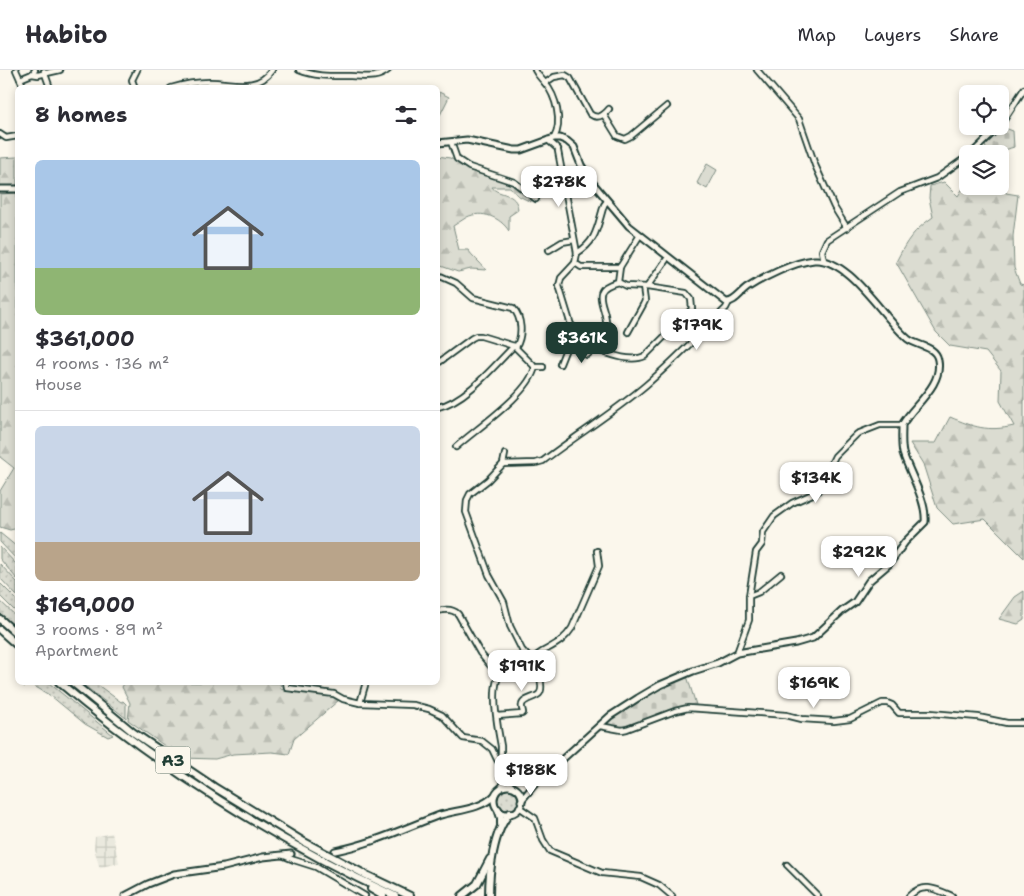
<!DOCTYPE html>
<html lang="en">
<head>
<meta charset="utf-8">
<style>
	:root { --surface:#fff; --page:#f2f2f3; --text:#2b2b33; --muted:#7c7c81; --line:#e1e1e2; --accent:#1f3d34 }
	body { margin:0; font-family:"Shantell Sans",sans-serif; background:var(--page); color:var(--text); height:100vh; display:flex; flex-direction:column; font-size:19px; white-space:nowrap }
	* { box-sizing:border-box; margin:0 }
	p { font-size:16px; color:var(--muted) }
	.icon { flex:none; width:28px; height:28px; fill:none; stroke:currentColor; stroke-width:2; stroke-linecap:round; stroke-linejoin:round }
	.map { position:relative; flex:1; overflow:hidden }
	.sheet { position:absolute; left:15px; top:15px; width:425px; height:600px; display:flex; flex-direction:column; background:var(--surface); border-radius:8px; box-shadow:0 2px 8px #0003 }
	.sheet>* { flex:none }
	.buttons { position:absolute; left:959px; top:15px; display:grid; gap:10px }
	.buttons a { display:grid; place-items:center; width:50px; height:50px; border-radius:8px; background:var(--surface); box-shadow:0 2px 8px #0003; font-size:25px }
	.price { position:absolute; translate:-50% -42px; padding:0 11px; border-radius:10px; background:#fff; color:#222; font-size:16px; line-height:32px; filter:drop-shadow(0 1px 2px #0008) }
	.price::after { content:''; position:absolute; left:50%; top:30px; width:15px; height:11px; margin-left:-8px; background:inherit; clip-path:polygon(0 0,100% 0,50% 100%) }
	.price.selected { background:var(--accent); color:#fff }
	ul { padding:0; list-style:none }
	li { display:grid; align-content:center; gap:10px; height:265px; padding:0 20px }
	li+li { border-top:1px solid var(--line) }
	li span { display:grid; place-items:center; height:155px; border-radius:8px; color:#555 }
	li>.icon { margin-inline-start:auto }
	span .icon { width:90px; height:90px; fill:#fffc; stroke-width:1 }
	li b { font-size:21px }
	h2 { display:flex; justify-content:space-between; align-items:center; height:60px; padding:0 20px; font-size:21px }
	header { display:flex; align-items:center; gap:30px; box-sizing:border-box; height:70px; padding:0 25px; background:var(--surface); border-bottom:1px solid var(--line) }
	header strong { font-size:24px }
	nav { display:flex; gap:28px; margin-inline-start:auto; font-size:18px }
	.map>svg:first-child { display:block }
</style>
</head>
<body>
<header>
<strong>Habito</strong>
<nav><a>Map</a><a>Layers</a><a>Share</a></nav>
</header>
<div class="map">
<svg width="1024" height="826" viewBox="0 0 1024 826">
	<defs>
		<pattern id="industrial-grid" width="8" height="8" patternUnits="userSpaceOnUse" patternTransform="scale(1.25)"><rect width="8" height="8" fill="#eae9de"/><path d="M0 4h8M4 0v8" fill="none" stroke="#c8c9bf"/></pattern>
		<pattern id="grass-dots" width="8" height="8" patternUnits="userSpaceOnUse" patternTransform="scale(1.25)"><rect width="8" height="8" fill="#dbdcd1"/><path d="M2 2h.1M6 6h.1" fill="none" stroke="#bcbeb4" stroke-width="1.8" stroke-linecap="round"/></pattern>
		<pattern id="forest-firs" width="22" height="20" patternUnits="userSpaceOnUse" patternTransform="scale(1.25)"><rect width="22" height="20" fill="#dbdcd1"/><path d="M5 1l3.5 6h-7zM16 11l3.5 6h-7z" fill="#bcbeb4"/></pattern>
		<pattern id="cemetery-stones" width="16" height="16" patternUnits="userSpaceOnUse" patternTransform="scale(1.25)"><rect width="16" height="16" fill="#dbdcd1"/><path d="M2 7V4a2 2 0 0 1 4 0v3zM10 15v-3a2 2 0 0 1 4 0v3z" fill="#bcbeb4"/></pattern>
	</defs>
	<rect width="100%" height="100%" fill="#fbf7ec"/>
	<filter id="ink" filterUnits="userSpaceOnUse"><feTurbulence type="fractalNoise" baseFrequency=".02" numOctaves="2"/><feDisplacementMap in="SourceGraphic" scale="10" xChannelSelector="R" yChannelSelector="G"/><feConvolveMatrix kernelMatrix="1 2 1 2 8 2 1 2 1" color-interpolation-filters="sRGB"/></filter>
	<g filter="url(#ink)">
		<path fill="url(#industrial-grid)" d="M112 763 119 793 101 797 100 799 94 778 95 767Z"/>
		<g fill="url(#grass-dots)" stroke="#7d8c82">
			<path d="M0 463 17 477V490L0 472Z"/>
			<path d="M0 477 17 495V509L0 489Z"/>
			<path d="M0 494 17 512V526L0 508Z"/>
			<path d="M0 513 17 530V543L0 526Z"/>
			<path d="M0 531 17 547V559L0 543Z"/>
			<path d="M24 613H49L113 665 108 667 85 654 51 626 34 616 32 613 24 617Z"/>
			<path d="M81 613H95L121 632 123 631 126 634V648Z"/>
			<circle cx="508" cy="730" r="11"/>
		</g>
		<g fill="url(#forest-firs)" stroke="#7d8c82">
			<path d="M438 86 450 88 463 95 514 114 531 127V132L517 125 510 117H492C497 126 517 121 518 140L509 146V161C500 147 482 140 467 147 462 150 458 153 453 156L459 180H468C473 187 480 192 486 200L471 199 458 202 438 195Z"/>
			<path d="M17 87V116L0 117V88Z"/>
			<path d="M1000 97 1005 98 1004 113 1006 123 1018 125 1013 166 1014 198 1020 214 1024 215V488L985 449 953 454 937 438 923 394 910 373H936L950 347C974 357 987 362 1014 356L1000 331 1001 301 986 282 950 276 936 262 896 192C907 170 913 161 933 147L929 128 930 116 944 112 958 126 967 112 968 116H1000Z"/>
			<path d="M17 123 18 458 10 460 0 457V421L14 398 0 387V124Z"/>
			<path d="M1024 521V550L1018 554 999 549 1015 527Z"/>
			<path d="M125 612 280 613 281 619 286 621 332 626 339 630 294 669 289 684 272 682 233 684 215 689 182 688 128 650 130 633 122 617Z"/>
		</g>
		<g fill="url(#cemetery-stones)" stroke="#7d8c82">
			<path d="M1002 57 1013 61 1014 77C1003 80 1000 84 987 84L985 74Z"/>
			<path d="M687 606 697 638 688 637 628 657 622 658 607 656C611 640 671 613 687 606Z"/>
		</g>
		<g fill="#dbdcd1" stroke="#7d8c82">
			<path d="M439 22 449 27 440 45 438 44Z"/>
			<path d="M707 94 717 100 707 119 697 113Z"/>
		</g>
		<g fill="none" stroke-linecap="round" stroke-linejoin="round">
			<path stroke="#cfd2c7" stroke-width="5" stroke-dasharray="5 2.5" stroke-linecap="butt" d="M291 784 335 781"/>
			<defs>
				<g id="minor">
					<path d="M16 0 24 18"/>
					<path d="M299 0C316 7 332 6 350 6 364 6 376 10 388 0"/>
					<path d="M535 0C538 6 541 8 545 13 556 26 563 52 554 68"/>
					<path d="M757 0 799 49 815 95 834 137 847 158"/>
					<path d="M44 1 50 18"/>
					<path d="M32 4 38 5 60 0"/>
					<path d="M20 9 32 4 35 0"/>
					<path d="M545 13 554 7 565 5 570 8 590 44C598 50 604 45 609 39"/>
					<path d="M135 18 132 10 137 0"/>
					<path d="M171 18C184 14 197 12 210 12 233 12 257 22 272 0"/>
					<path d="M604 45 617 66 625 69 631 66 667 36"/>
					<path d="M1000 56 1024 19"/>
					<path d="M0 64 6 68 18 66"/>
					<path d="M548 70 558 79"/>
					<path d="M451 72 457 89 469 97 514 112 536 129"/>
					<path d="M558 81 577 183 575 193 561 208 559 216 578 278 580 281 587 285C597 277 606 267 606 252 606 235 588 219 618 212L620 197"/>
					<path d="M971 84 1000 56"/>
					<path d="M549 180 562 172 574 170"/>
					<path d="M577 183C597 171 597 157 604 135L607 131"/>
					<path d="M824 191 822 181 827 170 900 122 937 108 968 86"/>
					<path d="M575 193 581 197H620L640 165"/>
					<path d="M438 205 456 213 473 228 513 238C522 248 523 265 516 277"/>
					<path d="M618 212 626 216 647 217 666 190"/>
					<path d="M628 262 643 235 645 231 643 217"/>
					<path d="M595 279C609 284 631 293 645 286L692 239 691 229 686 223 647 217"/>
					<path d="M438 293 472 268 476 266H481L514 276 535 297H543"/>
					<path d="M560 294 569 271 572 256"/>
					<path d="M438 337C466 331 494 296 514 276"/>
					<path d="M456 377C477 358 529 324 535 297"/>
					<path d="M505 384 503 394 488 410 470 424 467 430 466 442 489 505 504 532 510 556 522 580 531 590"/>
					<path d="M503 394 536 393 543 391C577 365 613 343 646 315 674 291 700 264 726 238L729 232"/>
					<path d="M749 526 756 482 762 474 763 462 774 446 792 433 817 422 835 386 857 364 880 355H902"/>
					<path d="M438 541C445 539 453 539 458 544L480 583 499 606"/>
					<path d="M737 583 749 550V526L759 522 781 504"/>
					<path d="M286 612 287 618 334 624 343 629 360 633 413 635 429 639 442 645 463 668 482 671 492 679 506 708 512 717"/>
					<path d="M360 633 366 612"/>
					<path d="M497 646 522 644 523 643C523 640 521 638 522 635 523 629 535 628 539 624 545 618 537 594 532 589"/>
					<path d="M600 656 622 660 627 659 675 641 688 638 786 645 802 649 834 651 850 649 882 633H887L892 635 899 643H930L978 647 1007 653H1024"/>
					<path d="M498 689 501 684V676C498 660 489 615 501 603 507 598 516 598 523 596 530 593 535 586 542 582 554 575 564 571 572 558L599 496 597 481"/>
					<path d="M501 718 506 708"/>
					<path d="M519 737 535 748 543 770 550 781 602 803 641 807 659 815 672 826"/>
					<path d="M282 785 294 790 316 797 365 826"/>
					<path d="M787 795 818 826"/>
					<path d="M909 826C923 812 936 819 952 826"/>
				</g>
				<g id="major">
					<path d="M438 73 467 70 514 80H521L554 68H560L567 71 574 77 581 95 591 111 629 156 726 232C734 233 740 223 747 218 764 207 794 192 814 190 849 187 883 248 908 269 917 276 936 276 938 290 943 316 913 335 902 355 902 364 901 374 903 383 909 402 927 431 925 452L905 472 889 494 869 511 855 532 842 541 813 568 796 573 737 583 718 593 693 601 660 615 638 628 610 646 534 715 521 731"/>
					<path d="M0 119H18"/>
					<circle cx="508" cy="730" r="14"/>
					<path d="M335 781C371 774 403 759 437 746 455 740 480 740 494 726"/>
					<path d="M125 826 148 814 174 804 224 797 263 787 291 784"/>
				</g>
				<g id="highway">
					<path d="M0 549 18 565"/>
					<path d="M0 560 18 576"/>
					<path d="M59 612C158 697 277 771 395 826"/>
					<path d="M72 612 134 663 214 717 304 772 366 805 410 826"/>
					<path d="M498 739 501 748V754"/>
					<path d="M371 819 383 826"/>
					<path d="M462 826 477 814 490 789"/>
					<path d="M489 826C489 802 493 761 510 743"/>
				</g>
			</defs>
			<use href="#minor" stroke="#1f3d34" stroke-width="8"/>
			<use href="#major" stroke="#1f3d34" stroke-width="9"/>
			<use href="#highway" stroke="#1f3d34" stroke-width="10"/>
			<use href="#minor" stroke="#fbf7ec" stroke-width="4.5"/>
			<use href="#major" stroke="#fbf7ec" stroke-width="5"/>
			<use href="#highway" stroke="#fbf7ec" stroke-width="6"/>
		</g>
	</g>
	<g text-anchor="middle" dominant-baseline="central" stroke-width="4.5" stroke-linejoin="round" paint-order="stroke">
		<rect fill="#fbf7ec" stroke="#61756b" stroke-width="1" x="155.5" y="676.5" width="35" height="27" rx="4"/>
		<g font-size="16" font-weight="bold" fill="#1f3d34">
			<text x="173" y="690">A3</text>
		</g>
	</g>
</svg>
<div class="buttons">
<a><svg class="icon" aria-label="locate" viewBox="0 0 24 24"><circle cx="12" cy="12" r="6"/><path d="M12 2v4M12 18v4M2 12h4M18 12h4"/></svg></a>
<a><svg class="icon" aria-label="layers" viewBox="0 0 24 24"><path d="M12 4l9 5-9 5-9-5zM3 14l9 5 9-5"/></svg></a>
</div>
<b class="price" style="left:559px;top:138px">$278K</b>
<b class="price" style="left:697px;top:281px">$179K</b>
<b class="price selected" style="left:582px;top:294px">$361K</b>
<b class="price" style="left:816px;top:434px">$134K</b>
<b class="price" style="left:859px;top:508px">$292K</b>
<b class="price" style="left:522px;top:622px">$191K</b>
<b class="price" style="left:814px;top:639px">$169K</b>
<b class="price" style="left:531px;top:726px">$188K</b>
<section class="sheet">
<h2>8 homes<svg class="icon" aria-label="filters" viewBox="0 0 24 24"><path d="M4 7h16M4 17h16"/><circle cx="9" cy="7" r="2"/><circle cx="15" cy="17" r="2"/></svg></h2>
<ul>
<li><span style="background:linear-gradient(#a9c7e8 70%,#8fb573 0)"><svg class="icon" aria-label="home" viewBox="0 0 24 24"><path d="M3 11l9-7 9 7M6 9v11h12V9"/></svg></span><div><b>$361,000</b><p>4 rooms · 136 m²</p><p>House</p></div></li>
<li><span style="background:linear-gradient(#c9d6e8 75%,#b9a48a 0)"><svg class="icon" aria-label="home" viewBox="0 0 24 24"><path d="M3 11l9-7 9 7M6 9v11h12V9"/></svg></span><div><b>$169,000</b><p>3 rooms · 89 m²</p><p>Apartment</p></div></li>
</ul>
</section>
</div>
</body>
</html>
